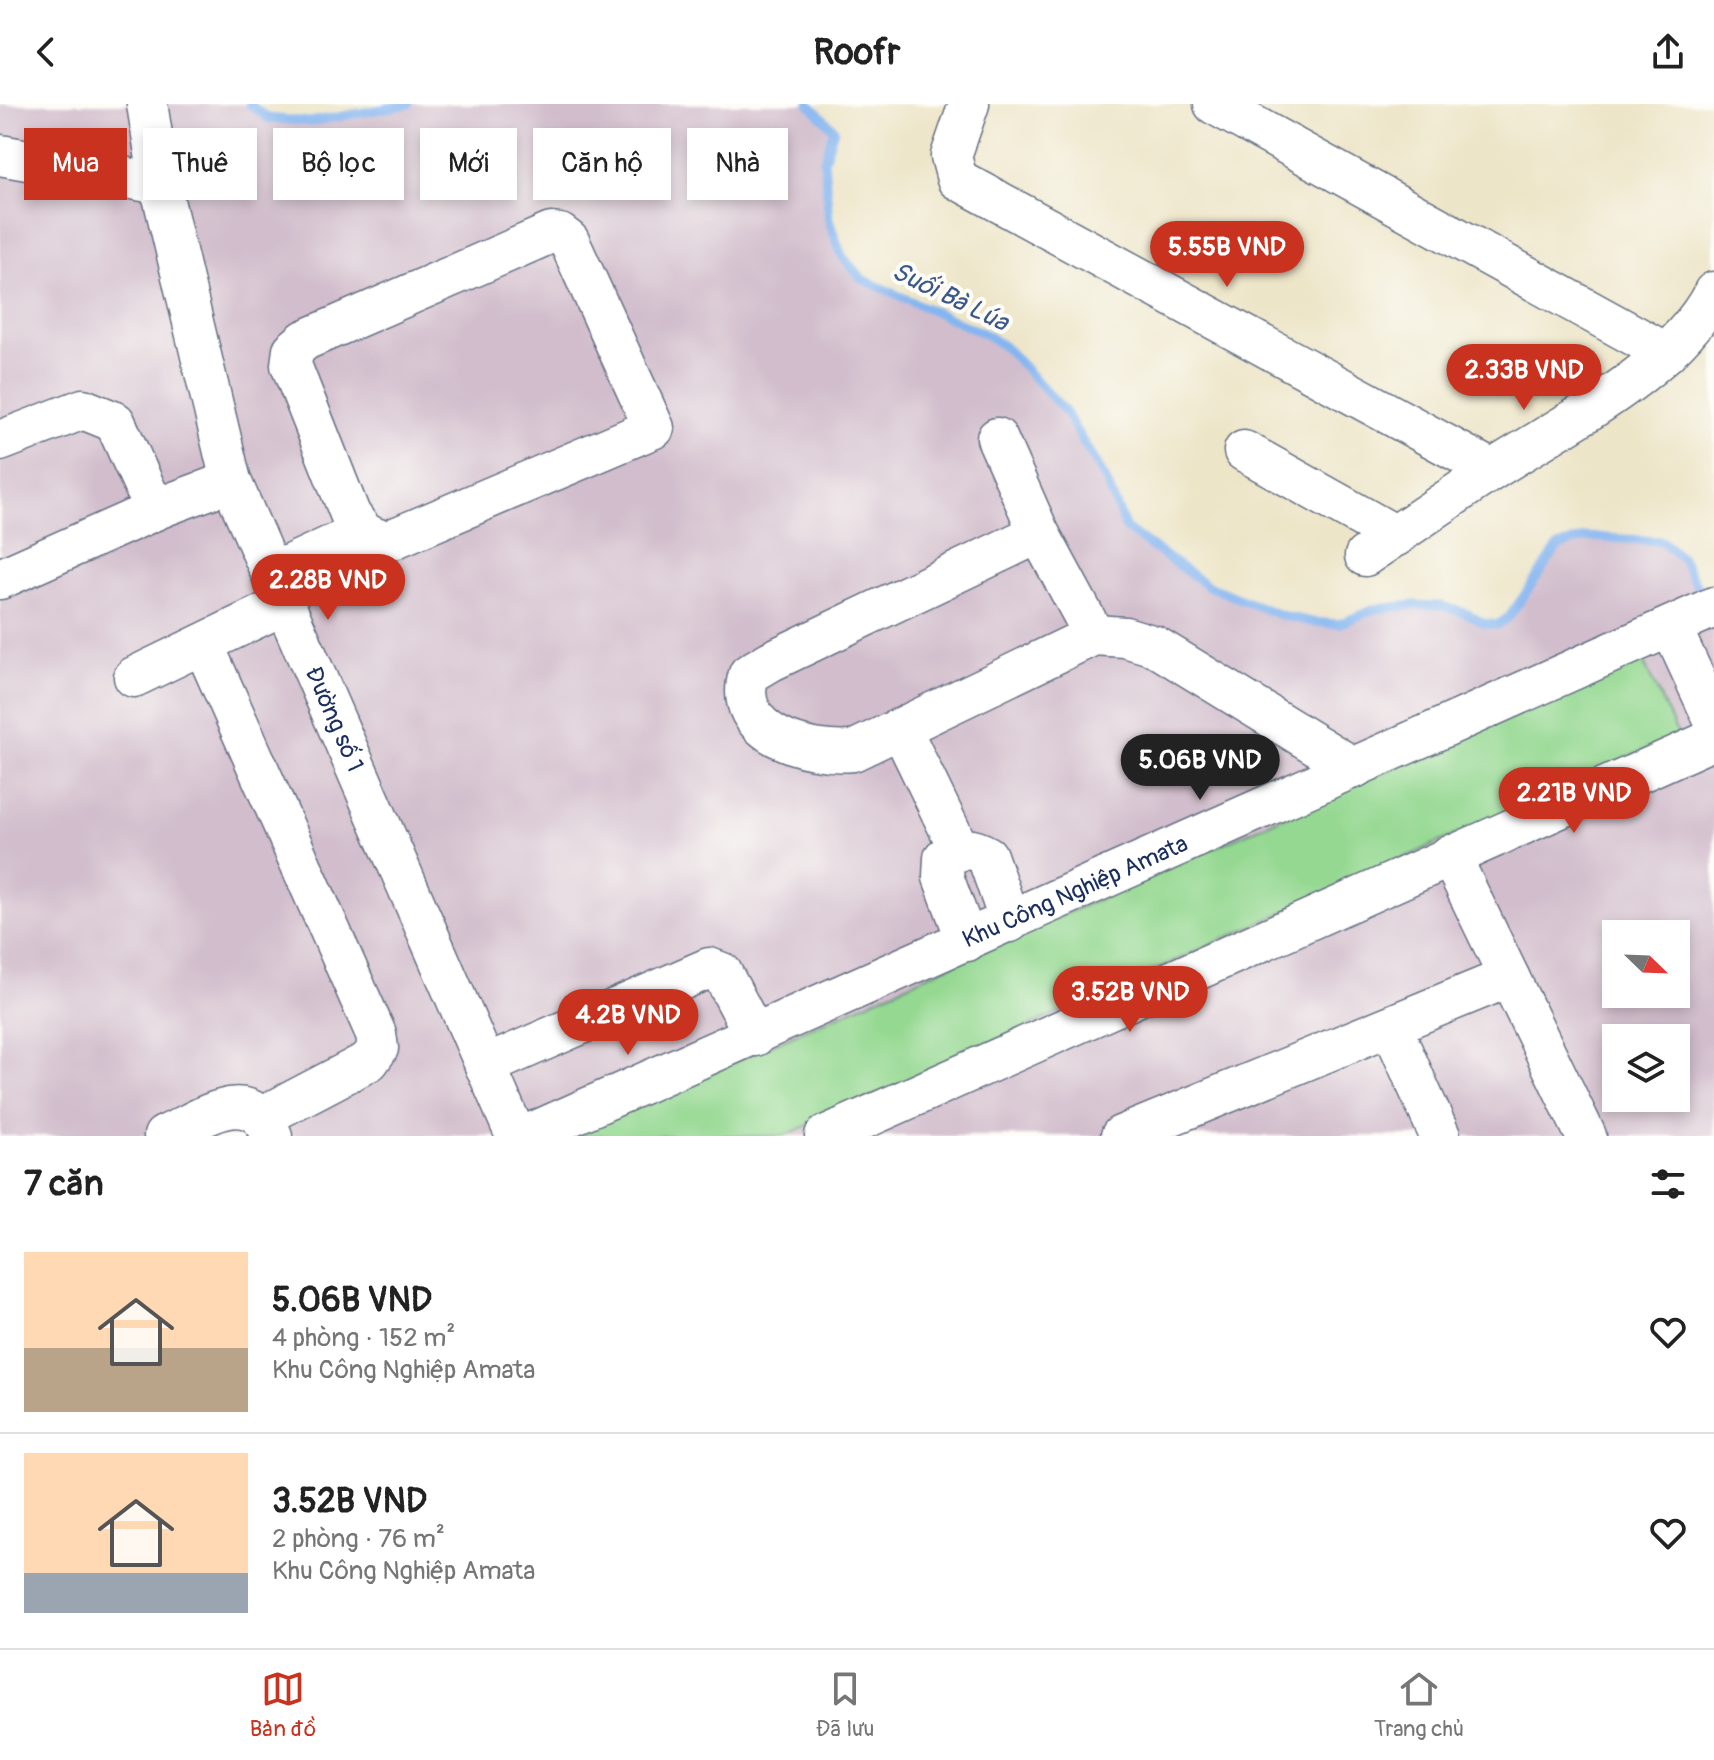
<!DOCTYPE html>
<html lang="vi">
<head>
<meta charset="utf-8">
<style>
	:root { --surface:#fff; --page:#f6f6f6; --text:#222; --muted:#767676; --line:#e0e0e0; --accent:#c8321e }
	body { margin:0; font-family:Pangolin,sans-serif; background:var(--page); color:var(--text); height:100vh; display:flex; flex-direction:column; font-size:30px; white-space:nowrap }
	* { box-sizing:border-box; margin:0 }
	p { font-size:26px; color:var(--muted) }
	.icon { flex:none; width:44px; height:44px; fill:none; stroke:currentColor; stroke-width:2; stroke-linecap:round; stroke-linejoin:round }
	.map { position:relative; height:1032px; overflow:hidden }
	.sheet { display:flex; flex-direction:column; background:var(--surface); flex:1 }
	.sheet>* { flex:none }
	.top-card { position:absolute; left:24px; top:24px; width:800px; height:72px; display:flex; gap:16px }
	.needle { width:52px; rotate:113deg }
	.buttons { position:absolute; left:1602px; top:816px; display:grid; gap:16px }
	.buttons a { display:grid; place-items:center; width:88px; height:88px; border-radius:0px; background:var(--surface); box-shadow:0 4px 12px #0003; font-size:40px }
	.price { position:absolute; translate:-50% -68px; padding:0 18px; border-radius:28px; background:var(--accent); color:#fff; font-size:26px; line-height:52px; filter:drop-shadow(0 2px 4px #0008) }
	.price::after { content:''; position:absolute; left:50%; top:48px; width:24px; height:18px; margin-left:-12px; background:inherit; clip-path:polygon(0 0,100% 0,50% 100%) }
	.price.current { background:#222; color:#fff }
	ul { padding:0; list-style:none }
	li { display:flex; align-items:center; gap:24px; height:200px; padding:0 24px }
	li+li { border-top:2px solid var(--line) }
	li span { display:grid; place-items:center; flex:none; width:224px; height:160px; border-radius:0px; color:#555 }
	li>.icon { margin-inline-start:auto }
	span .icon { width:96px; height:96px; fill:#fffc; stroke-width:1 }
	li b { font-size:34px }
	h2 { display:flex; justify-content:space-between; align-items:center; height:96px; padding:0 24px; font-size:34px }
	.pill { padding:0 28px; border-radius:0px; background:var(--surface); box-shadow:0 4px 12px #0003; font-size:28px; line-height:72px }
	.pill.current { background:var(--accent); color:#fff }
	header { display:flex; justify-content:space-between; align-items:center; height:104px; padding:0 24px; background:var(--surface); font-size:36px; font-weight:700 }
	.dock { display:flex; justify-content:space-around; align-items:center; height:112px; border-top:2px solid var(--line); background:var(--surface); font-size:22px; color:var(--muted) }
	.dock a { display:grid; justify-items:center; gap:4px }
	.dock .current { color:var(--accent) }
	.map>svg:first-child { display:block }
</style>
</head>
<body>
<header><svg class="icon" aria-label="back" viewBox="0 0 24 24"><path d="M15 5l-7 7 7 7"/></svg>Roofr<svg class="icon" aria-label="share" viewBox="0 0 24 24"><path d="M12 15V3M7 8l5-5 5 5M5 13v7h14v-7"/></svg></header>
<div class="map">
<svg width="1714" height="1032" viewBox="0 0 1714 1032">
	<rect width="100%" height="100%" fill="#fdfcf7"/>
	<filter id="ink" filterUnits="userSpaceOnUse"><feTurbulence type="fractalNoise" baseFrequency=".0125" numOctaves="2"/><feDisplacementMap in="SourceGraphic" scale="16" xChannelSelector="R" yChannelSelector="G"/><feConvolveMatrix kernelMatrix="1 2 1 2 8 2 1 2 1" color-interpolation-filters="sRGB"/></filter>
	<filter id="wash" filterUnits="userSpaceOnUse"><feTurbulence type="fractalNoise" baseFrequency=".006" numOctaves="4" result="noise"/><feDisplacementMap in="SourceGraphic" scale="32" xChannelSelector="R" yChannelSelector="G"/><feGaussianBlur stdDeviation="1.8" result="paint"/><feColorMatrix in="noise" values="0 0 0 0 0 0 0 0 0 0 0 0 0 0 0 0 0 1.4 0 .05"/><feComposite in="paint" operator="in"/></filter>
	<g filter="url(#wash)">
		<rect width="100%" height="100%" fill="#ede5c8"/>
		<path fill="#d1bdcc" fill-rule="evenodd" d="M0 0H249L268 14 310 18 409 0H809L834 25 824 56 829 116 842 153 862 175 987 231 1006 244 1064 306 1105 374 1126 425 1209 482 1280 511 1312 518 1339 520 1375 505 1413 501 1442 502 1468 510 1483 519 1497 521 1509 513 1558 443 1587 433 1662 437 1682 455 1714 522V1032H0ZM1616 830H1676V890H1616ZM1616 934H1676V994H1616Z"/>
		<path fill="#94d891" stroke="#588478" stroke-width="2" d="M1641 553 1678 631 784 1032H568Z"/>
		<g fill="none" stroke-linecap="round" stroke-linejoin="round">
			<g stroke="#84b5f0" stroke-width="9">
				<path d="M249 0 268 14 310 18 409 0"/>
				<path d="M809 0 834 25 824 56 829 116 842 152 862 175 987 231 1006 244 1064 306 1105 374 1126 425 1208 482 1280 511 1312 518 1339 520 1375 505 1413 501 1442 502 1468 510 1483 519 1497 521 1509 513 1558 443 1587 433 1662 437 1682 455 1697 482"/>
			</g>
		</g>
	</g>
	<g filter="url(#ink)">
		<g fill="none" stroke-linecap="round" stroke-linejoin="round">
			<defs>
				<g id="minor">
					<path id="s1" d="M147 0 160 80 231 377 516 1032"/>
					<path d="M969 0 951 52 957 75 1492 366"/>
					<path d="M1214 0 1666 249"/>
					<path d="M0 51 160 80"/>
					<path d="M551 129 560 130 569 137 654 324 388 437C367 434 361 427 350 410L291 261 293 246 305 236Z"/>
					<path d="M997 334 1039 429 1094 531"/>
					<path d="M0 337 83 305 115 318 149 393 164 402 231 377"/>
					<path d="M1244 347 1396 432"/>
					<path d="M1039 429 771 557 749 570C730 630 808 651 853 647L1094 531 1125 533 1155 542 1354 664"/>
					<path d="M1365 452C1409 423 1452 392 1497 363 1567 318 1675 265 1714 188"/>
					<path d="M272 469 361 428"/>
					<path d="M0 475 164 402"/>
					<path d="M1671 523 1714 616"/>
					<path d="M203 540 376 930 378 944 369 957 264 1012"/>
					<path d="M134 573 285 500"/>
					<path d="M901 625 959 745"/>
					<path d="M1450 751 1586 1032"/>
					<path d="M967 837 943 773 944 754C961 744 970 742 987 752L1010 818"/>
					<path d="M1391 922 1440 1032"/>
					<path d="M485 962 709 864 722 869 755 932"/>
					<path d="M164 1032C203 1015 250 977 272 1032"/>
					<path id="s2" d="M525 1032 1714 503"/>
					<path d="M825 1032 1714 635"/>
					<path d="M1121 1032 1509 873"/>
				</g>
			</defs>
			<use href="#minor" stroke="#646f83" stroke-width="43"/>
			<use href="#minor" stroke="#fff" stroke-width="40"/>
		</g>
	</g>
	<g text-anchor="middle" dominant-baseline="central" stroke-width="8" stroke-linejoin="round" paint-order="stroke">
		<g font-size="24" fill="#1b2f5e" stroke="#fdfcf7">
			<text stroke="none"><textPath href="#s1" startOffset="646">Đường số 1</textPath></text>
			<text stroke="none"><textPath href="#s2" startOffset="602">Khu Công Nghiệp Amata</textPath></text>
		</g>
		<g font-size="26" font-style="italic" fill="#3a578a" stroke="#fdfcf7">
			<text transform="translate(950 193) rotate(26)">Suối Bà Lúa</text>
		</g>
	</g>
</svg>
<div class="buttons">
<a><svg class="needle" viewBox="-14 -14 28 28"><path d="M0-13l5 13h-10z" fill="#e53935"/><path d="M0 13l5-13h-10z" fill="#767676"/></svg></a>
<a><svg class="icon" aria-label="layers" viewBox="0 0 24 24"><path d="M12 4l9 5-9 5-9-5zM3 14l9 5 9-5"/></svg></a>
</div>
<b class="price" style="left:1227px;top:185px">5.55B VND</b>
<b class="price" style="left:1524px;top:308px">2.33B VND</b>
<b class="price" style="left:328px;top:518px">2.28B VND</b>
<b class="price current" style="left:1200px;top:698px">5.06B VND</b>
<b class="price" style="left:1574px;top:731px">2.21B VND</b>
<b class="price" style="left:1130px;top:930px">3.52B VND</b>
<b class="price" style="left:628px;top:953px">4.2B VND</b>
<div class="top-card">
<a class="pill current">Mua</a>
<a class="pill">Thuê</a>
<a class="pill">Bộ lọc</a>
<a class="pill">Mới</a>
<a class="pill">Căn hộ</a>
<a class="pill">Nhà</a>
</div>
</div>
<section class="sheet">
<h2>7 căn<svg class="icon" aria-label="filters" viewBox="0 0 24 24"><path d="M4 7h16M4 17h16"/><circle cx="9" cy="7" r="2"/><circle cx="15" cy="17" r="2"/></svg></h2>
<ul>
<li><span style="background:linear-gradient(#ffd9b3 60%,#b9a48a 0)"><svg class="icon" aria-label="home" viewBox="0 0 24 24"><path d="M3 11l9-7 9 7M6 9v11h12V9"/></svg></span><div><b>5.06B VND</b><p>4 phòng · 152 m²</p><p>Khu Công Nghiệp Amata</p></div><svg class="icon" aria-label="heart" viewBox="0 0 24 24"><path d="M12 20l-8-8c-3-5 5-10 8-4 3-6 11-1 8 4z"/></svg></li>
<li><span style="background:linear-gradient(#ffd9b3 75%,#9aa5b1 0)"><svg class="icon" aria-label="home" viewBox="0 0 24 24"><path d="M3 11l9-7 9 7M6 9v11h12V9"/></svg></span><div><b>3.52B VND</b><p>2 phòng · 76 m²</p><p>Khu Công Nghiệp Amata</p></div><svg class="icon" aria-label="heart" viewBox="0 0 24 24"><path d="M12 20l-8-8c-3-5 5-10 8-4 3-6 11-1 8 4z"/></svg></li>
</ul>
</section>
<nav class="dock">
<a class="current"><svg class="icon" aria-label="map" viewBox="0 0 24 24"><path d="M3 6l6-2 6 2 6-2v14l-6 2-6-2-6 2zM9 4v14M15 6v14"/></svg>Bản đồ</a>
<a><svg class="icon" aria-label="saved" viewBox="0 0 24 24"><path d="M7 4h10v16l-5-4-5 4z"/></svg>Đã lưu</a>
<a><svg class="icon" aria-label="home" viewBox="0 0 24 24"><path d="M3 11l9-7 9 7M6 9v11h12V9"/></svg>Trang chủ</a>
</nav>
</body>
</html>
